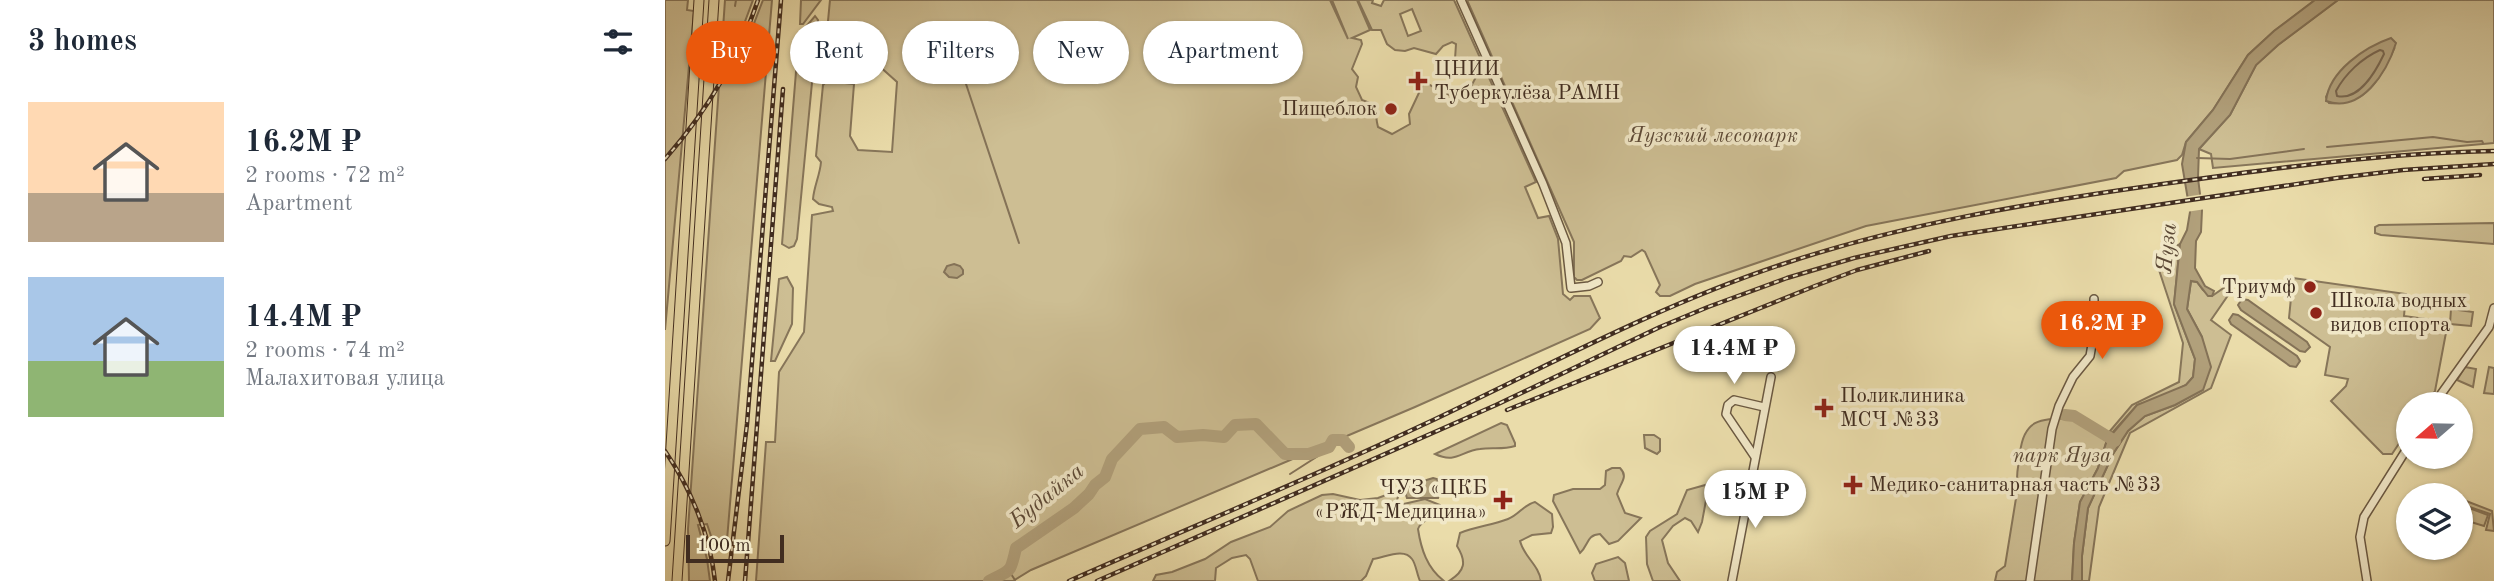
<!DOCTYPE html>
<html lang="en">
<head>
<meta charset="utf-8">
<style>
	:root { --surface:#fff; --page:#f2f2f3; --text:#1f2937; --muted:#747a83; --accent:#ea580c }
	body { margin:0; font-family:"Old Standard TT",serif; background:var(--page); color:var(--text); height:100vh; display:flex; flex-direction:column; font-size:26px; white-space:nowrap }
	* { box-sizing:border-box; margin:0 }
	p { font-size:23px; color:var(--muted) }
	.icon { flex:none; width:38px; height:38px; fill:none; stroke:currentColor; stroke-width:2; stroke-linecap:round; stroke-linejoin:round }
	.map { position:relative; flex:1; overflow:hidden }
	.side { display:flex; flex-direction:column; background:var(--surface); width:665px }
	.side>* { flex:none }
	.banner { position:absolute; left:21px; top:21px; width:665px; height:63px; display:flex; gap:14px }
	.needle { width:46px; rotate:250deg }
	.buttons { position:absolute; left:1731px; top:392px; display:grid; gap:14px }
	.buttons a { display:grid; place-items:center; width:77px; height:77px; border-radius:50%; background:var(--surface); box-shadow:0 2px 5px #0004; font-size:35px }
	.scale { position:absolute; left:21px; bottom:18px; width:98px; box-sizing:border-box; padding-left:7px; border:4px solid #412d20; border-top:0; font-size:19px; line-height:24px; white-space:nowrap; color:#412d20; -webkit-text-stroke:5px #f1e8c8; paint-order:stroke }
	.price { position:absolute; translate:-50% -60px; padding:0 16px; border-radius:24px; background:#fff; color:#222; font-size:23px; line-height:46px; filter:drop-shadow(0 2px 4px #0008) }
	.price::after { content:''; position:absolute; left:50%; top:42px; width:21px; height:16px; margin-left:-10px; background:inherit; clip-path:polygon(0 0,100% 0,50% 100%) }
	.price.current { background:var(--accent); color:#fff }
	ul { padding:0; list-style:none }
	li { display:flex; align-items:center; gap:21px; height:175px; padding:0 28px }
	li span { display:grid; place-items:center; flex:none; width:196px; height:140px; border-radius:0px; color:#555 }
	li>.icon { margin-inline-start:auto }
	span .icon { width:84px; height:84px; fill:#fffc; stroke-width:1 }
	li b { font-size:30px }
	h2 { display:flex; justify-content:space-between; align-items:center; height:84px; padding:0 28px; font-size:30px }
	.tag { padding:0 24px; border-radius:32px; background:var(--surface); box-shadow:0 2px 5px #0004; font-size:24px; line-height:63px }
	.tag.current { background:var(--accent); color:#fff }
	main { display:flex; flex:1; min-height:0 }
	.map>svg:first-child { display:block }
</style>
</head>
<body>
<main>
<section class="side">
<h2>3 homes<svg class="icon" aria-label="filters" viewBox="0 0 24 24"><path d="M4 7h16M4 17h16"/><circle cx="9" cy="7" r="2"/><circle cx="15" cy="17" r="2"/></svg></h2>
<ul>
<li><span style="background:linear-gradient(#ffd9b3 65%,#b9a48a 0)"><svg class="icon" aria-label="home" viewBox="0 0 24 24"><path d="M3 11l9-7 9 7M6 9v11h12V9"/></svg></span><div><b>16.2M ₽</b><p>2 rooms · 72 m²</p><p>Apartment</p></div></li>
<li><span style="background:linear-gradient(#a9c7e8 60%,#8fb573 0)"><svg class="icon" aria-label="home" viewBox="0 0 24 24"><path d="M3 11l9-7 9 7M6 9v11h12V9"/></svg></span><div><b>14.4M ₽</b><p>2 rooms · 74 m²</p><p>Малахитовая улица</p></div></li>
</ul>
</section>
<div class="map">
<svg width="1829" height="581" viewBox="0 0 1829 581">
	<rect width="100%" height="100%" fill="#eadcaa"/>
	<filter id="stains"><feTurbulence type="fractalNoise" baseFrequency=".00286" numOctaves="4"/><feColorMatrix values="0 0 0 0 .2 0 0 0 0 .09 0 0 0 0 .02 0 0 0 .5 -.17"/></filter>
	<radialGradient id="worn" r=".72"><stop offset=".6" stop-color="#630" stop-opacity="0"/><stop offset="1" stop-color="#630" stop-opacity=".3"/></radialGradient>
	<g fill="#cdbe93" stroke="#87765a" stroke-width="2" fill-rule="evenodd">
		<path d="M0 0H23L22 10 29 11 0 330Z"/>
		<path d="M60 0H88L75 35 83 39 98 0H107L62 540 55 547 49 545 42 524 33 525 42 559 45 581H24L23 529Z"/>
		<path d="M136 0H156L138 24H135Z"/>
		<path d="M165 0H665L683 39 667 0H692L705 30 687 38 696 40 697 44 687 69 693 77 691 87 697 100C714 105 709 112 713 127L727 134 745 124 744 114 759 82 793 99 802 94 811 77 794 69 790 59 791 44 787 42 778 46 771 54 749 48 740 51 730 50 722 44 716 30H707L693 0H708L707 3 716 6 719 0H789L871 182 860 187 873 218 884 216 893 239 898 294 905 300 909 296H925L935 318 925 329 750 407 366 570 348 581H91L101 442H110L114 372 139 332 147 215 168 211 167 207 154 204 148 199C149 186 155 175 156 162L151 156 158 85 162 81 189 84 185 136 193 150 227 152 232 82 203 56 165 52 161 42ZM747 9 756 31 743 36 735 14Z"/>
		<path d="M802 0H1650L1609 31 1583 55 1548 110 1521 142 1517 155 1512 160 1459 171 1451 178 1201 226 1030 284 1005 296H995L991 292 995 285 980 252 977 250 966 257 959 256 956 261 917 280H912L909 277V242Z"/>
		<path d="M1673 0H1829V143L1548 168 1546 154 1534 149 1565 115 1591 65 1613 45ZM1729 49C1715 79 1701 106 1664 103L1661 97C1680 58 1690 59 1729 49Z"/>
		<path d="M150 16 153 20 132 239 129 246 124 248 117 244 134 35Z"/>
		<path d="M1829 223V244L1716 235 1710 233V227L1714 225Z"/>
		<path d="M1515 244 1509 304 1530 359 1528 377 1521 385 1502 395 1472 405 1447 433 1445 431 1467 405 1514 382 1518 343 1494 270 1511 246Z"/>
		<path d="M122 277 128 288 127 324 110 361H106L114 279Z"/>
		<path d="M1628 278 1741 294 1739 316 1783 322 1770 391 1766 396H1762L1756 404H1743V430L1727 454H1718L1666 401 1681 386 1683 379 1660 375 1665 347 1624 318Z"/>
		<path d="M1526 281 1532 282 1538 290 1547 296 1560 287 1566 291 1546 320 1566 335 1546 388 1465 433 1434 507 1424 581H1417V556L1423 508 1448 454 1463 431 1480 416 1510 405 1538 389 1537 337 1522 309Z"/>
		<path d="M1786 309 1808 312 1806 326 1785 324Z"/>
		<path d="M1800 367 1811 369 1808 387 1792 380Z"/>
		<path d="M1824 367 1829 368V394L1819 393Z"/>
		<path d="M1408 418 1442 440 1433 468 1415 502 1409 543 1407 581H1330L1332 572 1340 566 1353 486C1350 474 1354 466 1355 453 1359 417 1378 419 1408 418Z"/>
		<path d="M836 423 842 425 850 443V446C837 450 827 447 815 449 796 451 791 464 770 454Z"/>
		<path d="M979 435H989L995 439V451L992 454 980 448Z"/>
		<path d="M947 468H955C964 477 955 483 952 494L960 513 976 518 953 541 944 544 935 534C921 535 924 545 915 553L888 501 889 495 908 489H935L940 485 941 471Z"/>
		<path d="M1044 484 1037 522 1033 532 1026 521 1020 518 1008 526 997 540 1003 563 1015 581H988L982 564 981 537 985 531 1012 514 1022 490Z"/>
		<path d="M732 491 734 494 730 506 760 499 775 505 776 508C770 519 757 518 753 529 756 549 762 568 779 581H755C752 575 751 564 747 559 739 547 719 558 708 559L701 576 696 581H593L585 559 581 555 567 558 551 568 550 581H488L491 575 507 572 540 559 566 542 605 527 623 511 657 495 668 494 695 500 713 498Z"/>
		<path d="M1796 499 1827 511 1829 531 1821 530 1825 514 1796 504Z"/>
		<path d="M870 502 887 514 888 527 886 533 867 535 855 541C859 557 874 565 876 581H784C800 571 802 562 792 546L795 533C810 527 827 525 843 519 854 515 858 505 870 502Z"/>
		<path d="M1796 505 1823 515 1819 526 1796 519Z"/>
		<path d="M953 557 960 563 964 581H930L927 573 931 564Z"/>
	</g>
	<g fill="#b1a07b" stroke="#847257" stroke-width="2">
		<path d="M1650 0H1673L1613 45 1591 65 1565 115 1534 149 1533 178 1537 210 1536 232 1531 241 1530 268 1540 286 1549 291 1547 296H1543L1532 282 1526 281 1522 309 1537 337 1546 367 1538 390 1510 405 1480 416 1463 431 1448 454 1423 508 1417 556V581H1407L1409 543 1415 502 1433 468 1442 440 1472 405 1521 385 1528 377 1530 359 1509 304 1515 244 1522 230 1525 212 1517 164 1521 142 1548 110 1583 55 1609 31Z"/>
		<path d="M1726 38 1731 43C1722 72 1696 114 1661 101 1664 71 1700 47 1726 38Z"/>
		<path d="M289 264 295 266 298 270V274L292 278 284 277 279 272 282 266Z"/>
		<path d="M1577 299 1583 300 1642 342 1645 347 1640 352 1635 351 1576 310 1573 305Z"/>
		<path d="M1568 314 1573 315 1632 356 1635 361 1631 367 1625 366 1566 324 1564 320Z"/>
		<path d="M768 478 772 479 776 489 773 498H742L739 489 742 486Z"/>
	</g>
	<path fill="#eadcaa" d="M1539 194 1541 209 1521 212 1519 197Z"/>
	<g fill="none" stroke-linecap="round" stroke-linejoin="round">
		<path stroke="#79664e" stroke-width="2" d="M1715 50 1718 51 1719 54C1711 71 1694 101 1672 96L1671 91C1680 74 1697 58 1715 50Z"/>
		<g stroke="#847257" stroke-width="2">
			<path d="M70 6 71 0"/>
			<path d="M299 78 354 243"/>
			<path d="M1662 147 1768 137 1802 142 1817 141 1818 143"/>
			<path d="M1532 158 1565 159 1639 149"/>
			<path d="M625 474 678 440"/>
			<path d="M344 571 350 580"/>
		</g>
		<g stroke="#b1a07b" stroke-width="12">
			<path d="M1400 415 1409 416 1450 441"/>
			<path d="M324 581C346 569 345 575 351 548L409 508 424 494 430 485 440 477 447 459 475 429 499 427 512 437 538 435 559 437 570 425 591 424 620 454H644L664 447 668 440H678L684 447"/>
		</g>
		<defs>
			<g id="minor">
				<path d="M796 0 878 184 901 243 906 288 924 286 933 282"/>
				<path d="M1769 404 1824 327 1829 308"/>
				<path d="M1090 457 1061 414 1063 405 1069 400 1099 407"/>
				<path d="M1067 581 1106 377"/>
				<path d="M1365 581 1387 429 1394 406 1408 377 1425 356 1429 333V299"/>
				<path d="M1702 581 1695 537 1699 517 1743 447"/>
			</g>
			<g id="major">
				<path d="M0 541 34 0"/>
				<path d="M12 581 49 0"/>
			</g>
		</defs>
		<use href="#minor" stroke="#6b5942" stroke-width="10"/>
		<use href="#major" stroke="#412d20" stroke-width="11"/>
		<use href="#minor" stroke="#f1e8c8" stroke-width="7"/>
		<use href="#major" stroke="#eadcaa" stroke-width="9"/>
		<defs>
			<g id="rail">
				<path d="M0 159C42 111 73 60 93 0"/>
				<path d="M1759 179 1815 175"/>
				<path d="M842 410 1150 286 1192 270 1264 251"/>
				<path d="M0 451C26 489 45 535 50 581"/>
				<path d="M63 581 82 424 116 0"/>
				<path d="M80 581 118 89"/>
				<path d="M404 581C524 528 645 478 764 422 880 367 993 306 1115 265 1237 224 1364 203 1491 185 1604 169 1715 153 1829 151"/>
				<path d="M432 581 831 405 995 327 1043 307 1122 278 1189 258 1286 236 1672 178 1738 170 1829 164"/>
			</g>
		</defs>
		<use href="#rail" stroke="#412d20" stroke-width="4.5"/>
		<use href="#rail" stroke="#f1e8c8" stroke-width="2" stroke-dasharray="5" stroke-linecap="butt"/>
	</g>
	<g fill="#8f2418" stroke="#f1e8c8" stroke-width="2.5">
		<path d="M749.5 70.5h7v7h7v7h-7v7h-7v-7h-7v-7h7z"/>
		<circle cx="726" cy="109" r="7"/>
		<circle cx="1645" cy="287" r="7"/>
		<circle cx="1651" cy="313" r="7"/>
		<path d="M1155.5 397.5h7v7h7v7h-7v7h-7v-7h-7v-7h7z"/>
		<path d="M1184.5 474.5h7v7h7v7h-7v7h-7v-7h-7v-7h7z"/>
		<path d="M834.5 489.5h7v7h7v7h-7v7h-7v-7h-7v-7h7z"/>
	</g>
	<g text-anchor="middle" dominant-baseline="central" stroke-width="7" stroke-linejoin="round" paint-order="stroke">
		<g font-size="21" fill="#412d20" stroke="#f1e8c8" text-anchor="start">
			<text x="769" y="69">ЦНИИ<tspan x="769" dy="24">Туберкулёза РАМН</tspan></text>
			<text x="712" y="109" text-anchor="end">Пищеблок</text>
			<text x="1631" y="287" text-anchor="end">Триумф</text>
			<text x="1665" y="301">Школа водных<tspan x="1665" dy="24">видов спорта</tspan></text>
			<text x="1175" y="396">Поликлиника<tspan x="1175" dy="24">МСЧ №33</tspan></text>
			<text x="1204" y="485">Медико-санитарная часть №33</text>
			<text x="822" y="488" text-anchor="end">ЧУЗ «ЦКБ<tspan x="822" dy="24">«РЖД-Медицина»</tspan></text>
		</g>
		<g font-size="21" font-style="italic" fill="#5d4a37" stroke="#f1e8c8">
			<text x="1048" y="136">Яузский лесопарк</text>
			<text x="1397" y="456">парк Яуза</text>
		</g>
		<g font-size="23" font-style="italic" fill="#5d4a37" stroke="#f1e8c8">
			<text transform="translate(1502 248) rotate(-84)">Яуза</text>
			<text transform="translate(382 496) rotate(-39)">Будайка</text>
		</g>
	</g>
	<rect width="100%" height="100%" filter="url(#stains)"/>
	<rect width="100%" height="100%" fill="url(#worn)"/>
</svg>
<div class="buttons">
<a><svg class="needle" viewBox="-14 -14 28 28"><path d="M0-13l5 13h-10z" fill="#e53935"/><path d="M0 13l5-13h-10z" fill="#747a83"/></svg></a>
<a><svg class="icon" aria-label="layers" viewBox="0 0 24 24"><path d="M12 4l9 5-9 5-9-5zM3 14l9 5 9-5"/></svg></a>
</div>
<div class="scale">100 m</div>
<b class="price current" style="left:1437px;top:361px">16.2M ₽</b>
<b class="price" style="left:1069px;top:386px">14.4M ₽</b>
<b class="price" style="left:1090px;top:530px">15M ₽</b>
<div class="banner">
<a class="tag current">Buy</a>
<a class="tag">Rent</a>
<a class="tag">Filters</a>
<a class="tag">New</a>
<a class="tag">Apartment</a>
</div>
</div>
</main>
</body>
</html>
